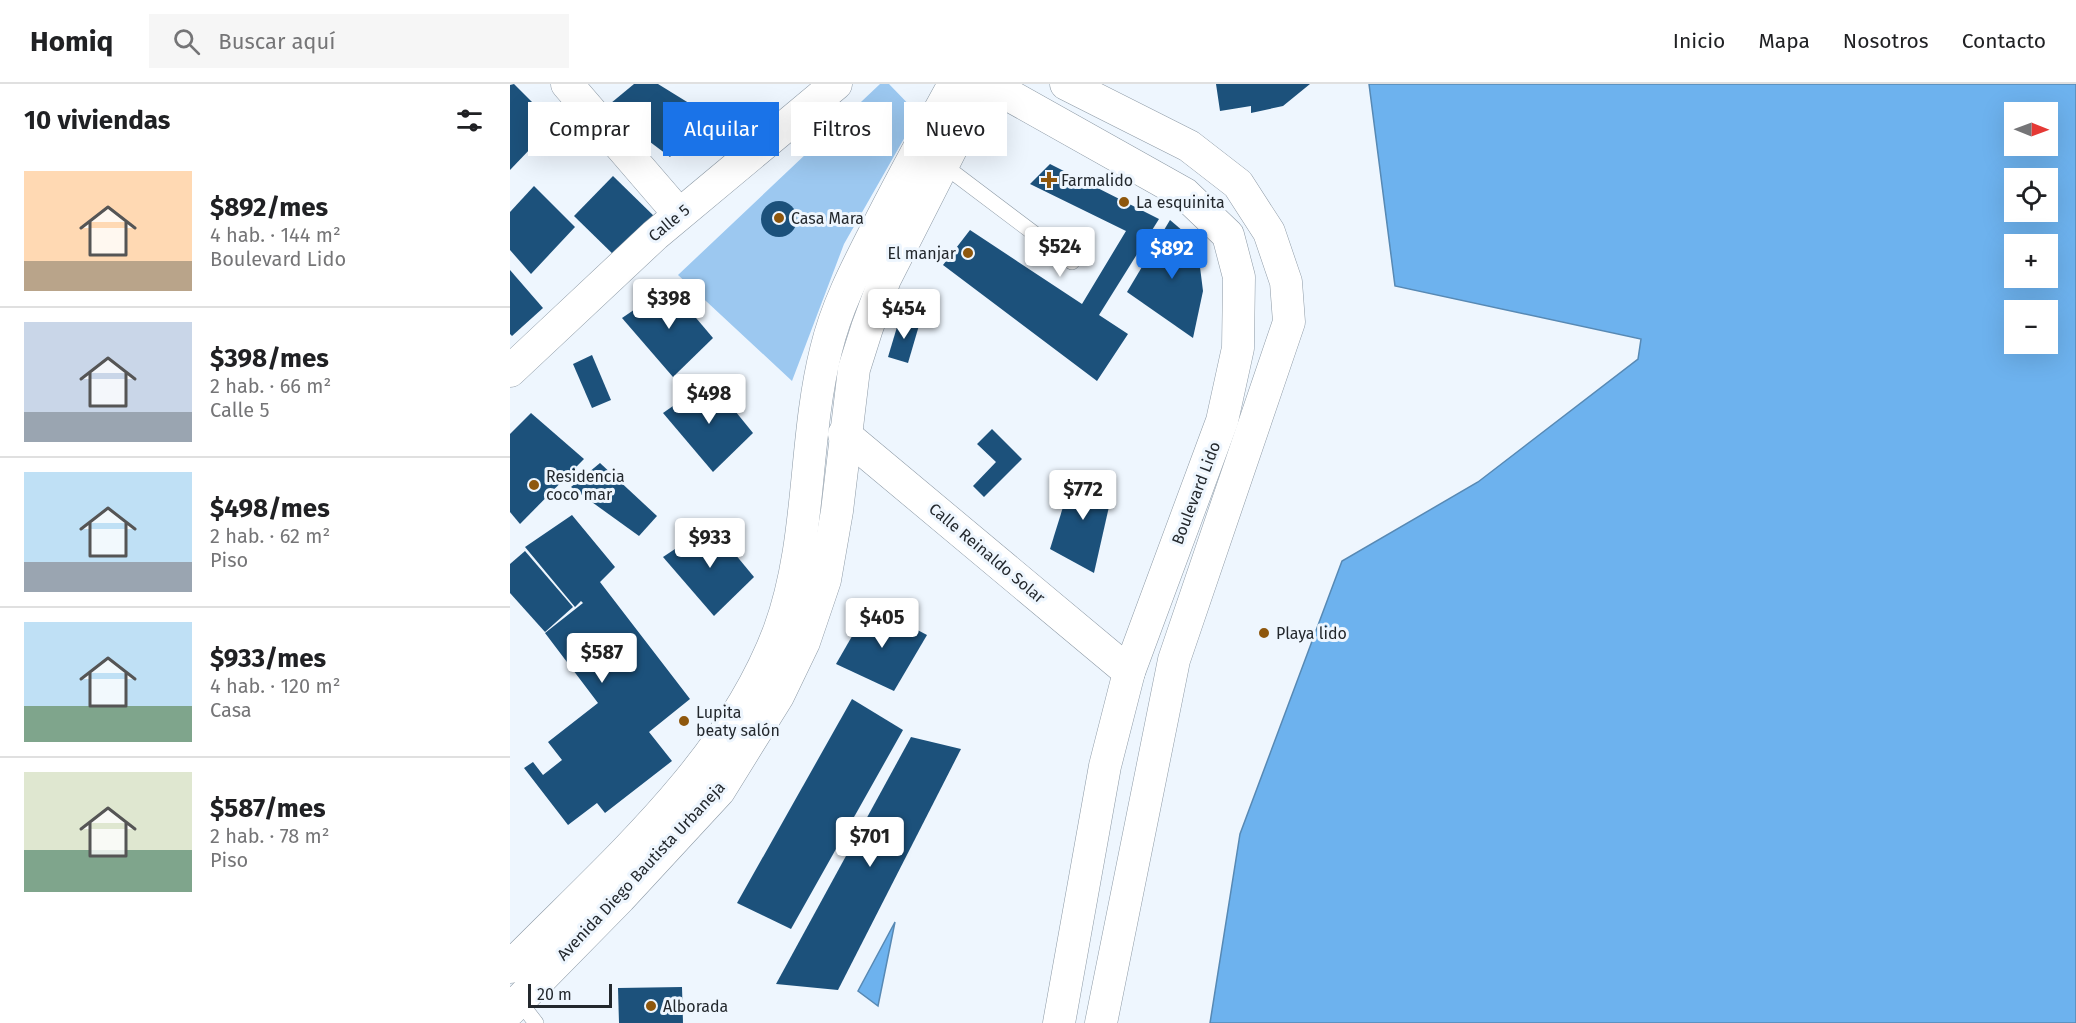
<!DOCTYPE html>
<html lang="es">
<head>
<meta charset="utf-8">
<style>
	:root { --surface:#fff; --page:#f6f6f6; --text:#202124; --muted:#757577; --line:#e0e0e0; --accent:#1a73e8 }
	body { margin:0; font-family:"Fira Sans",sans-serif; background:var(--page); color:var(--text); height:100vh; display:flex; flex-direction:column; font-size:22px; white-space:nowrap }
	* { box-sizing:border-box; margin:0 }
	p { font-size:20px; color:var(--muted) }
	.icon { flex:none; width:33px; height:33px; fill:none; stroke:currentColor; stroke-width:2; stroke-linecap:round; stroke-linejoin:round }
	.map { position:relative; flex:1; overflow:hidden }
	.panel { display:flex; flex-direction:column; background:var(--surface); width:510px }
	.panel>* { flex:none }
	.hud { position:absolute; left:18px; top:18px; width:570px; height:54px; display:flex; gap:12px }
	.needle { width:39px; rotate:91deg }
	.controls { position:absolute; left:1494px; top:18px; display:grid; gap:12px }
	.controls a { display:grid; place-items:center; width:54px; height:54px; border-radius:0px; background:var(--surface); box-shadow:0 6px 24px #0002; font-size:30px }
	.scale { position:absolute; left:18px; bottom:15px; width:84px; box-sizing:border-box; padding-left:6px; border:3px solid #23282d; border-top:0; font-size:16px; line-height:21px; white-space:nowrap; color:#23282d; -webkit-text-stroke:4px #eef6fe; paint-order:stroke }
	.price { position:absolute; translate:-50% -51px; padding:0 14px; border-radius:6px; background:#fff; color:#222; font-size:20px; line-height:39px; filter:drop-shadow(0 2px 3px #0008) }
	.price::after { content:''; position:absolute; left:50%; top:36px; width:18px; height:14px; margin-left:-9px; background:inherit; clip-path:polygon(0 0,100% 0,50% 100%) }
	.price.current { background:var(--accent); color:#fff }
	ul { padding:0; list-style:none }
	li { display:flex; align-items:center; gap:18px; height:150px; padding:0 24px }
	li+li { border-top:2px solid var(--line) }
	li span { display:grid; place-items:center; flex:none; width:168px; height:120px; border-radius:0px; color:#555 }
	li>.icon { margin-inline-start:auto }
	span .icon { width:72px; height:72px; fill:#fffc; stroke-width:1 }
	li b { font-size:26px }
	h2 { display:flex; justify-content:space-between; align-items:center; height:72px; padding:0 24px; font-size:26px }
	.chip { padding:0 21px; border-radius:0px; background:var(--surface); box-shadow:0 6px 24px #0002; font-size:21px; line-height:54px }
	.chip.current { background:var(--accent); color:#fff }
	header { display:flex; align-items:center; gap:36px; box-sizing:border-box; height:84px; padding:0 30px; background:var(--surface); border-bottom:2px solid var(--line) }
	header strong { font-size:28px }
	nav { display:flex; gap:33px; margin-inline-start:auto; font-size:21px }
	.search { width:420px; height:54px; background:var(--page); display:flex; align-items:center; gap:15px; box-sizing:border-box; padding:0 21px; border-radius:0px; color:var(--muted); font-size:22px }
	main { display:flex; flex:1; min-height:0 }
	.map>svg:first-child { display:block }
</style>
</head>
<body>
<header>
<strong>Homiq</strong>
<div class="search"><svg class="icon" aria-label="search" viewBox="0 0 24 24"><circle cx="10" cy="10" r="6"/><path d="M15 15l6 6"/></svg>Buscar aquí</div>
<nav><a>Inicio</a><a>Mapa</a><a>Nosotros</a><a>Contacto</a></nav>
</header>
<main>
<section class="panel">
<h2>10 viviendas<svg class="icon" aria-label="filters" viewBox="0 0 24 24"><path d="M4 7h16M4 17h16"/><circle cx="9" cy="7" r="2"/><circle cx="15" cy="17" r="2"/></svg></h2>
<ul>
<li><span style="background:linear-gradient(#ffd9b3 75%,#b9a48a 0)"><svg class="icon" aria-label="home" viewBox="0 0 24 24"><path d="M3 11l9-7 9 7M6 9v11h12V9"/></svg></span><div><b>$892/mes</b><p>4 hab. · 144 m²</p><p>Boulevard Lido</p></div></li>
<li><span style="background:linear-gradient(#c9d6e8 75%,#9aa5b1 0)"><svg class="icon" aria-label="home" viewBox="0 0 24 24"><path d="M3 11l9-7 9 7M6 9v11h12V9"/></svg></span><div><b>$398/mes</b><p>2 hab. · 66 m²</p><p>Calle 5</p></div></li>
<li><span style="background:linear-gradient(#bfe0f5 75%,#9aa5b1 0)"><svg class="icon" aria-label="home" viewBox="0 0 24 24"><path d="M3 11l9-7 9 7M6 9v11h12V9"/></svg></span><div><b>$498/mes</b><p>2 hab. · 62 m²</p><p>Piso</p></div></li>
<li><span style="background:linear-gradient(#bfe0f5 70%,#7fa58c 0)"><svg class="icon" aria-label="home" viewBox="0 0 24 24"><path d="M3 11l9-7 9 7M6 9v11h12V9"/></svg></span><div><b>$933/mes</b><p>4 hab. · 120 m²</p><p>Casa</p></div></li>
<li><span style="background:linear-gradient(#dfe7d0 65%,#7fa58c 0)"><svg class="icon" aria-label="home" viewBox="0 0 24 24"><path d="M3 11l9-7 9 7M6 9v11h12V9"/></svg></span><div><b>$587/mes</b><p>2 hab. · 78 m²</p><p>Piso</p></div></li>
</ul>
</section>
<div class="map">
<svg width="1566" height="939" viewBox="0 0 1566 939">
	<rect width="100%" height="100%" fill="#eef6fe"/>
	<path fill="#9cc8f0" d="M370 0H379L408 30 334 160 282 297 168 191Z"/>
	<g fill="#6db2ee" stroke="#5789b4" stroke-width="1.5" fill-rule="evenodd">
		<path d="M859 0H1566V939H700L730 750 832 477 968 398 1128 275 1131 255 885 202ZM1504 28H1538V62H1504ZM1504 94H1538V128H1504ZM1504 160H1538V194H1504ZM1504 226H1538V260H1504Z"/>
		<path d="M385 838 368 922 348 907Z"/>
	</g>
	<g fill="#1c517b">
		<path d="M4 0 44 40 0 86V1Z"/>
		<path d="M124 0H148L195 29 160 73 95 24Z"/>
		<path d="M706 0H800L773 22 741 29V22L710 27Z"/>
		<path d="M540 80 649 135 589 231 618 250 587 297 433 181 460 146 572 220 616 147 520 100Z"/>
		<path d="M103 92 148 136 109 176 64 132Z"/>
		<path d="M24 102 65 143 21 190 0 166V128Z"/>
		<circle cx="269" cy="135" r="18"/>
		<path d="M660 136 687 159 693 207 683 254 617 208Z"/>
		<path d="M0 186 33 224 2 252 0 250Z"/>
		<path d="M159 202 203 254 163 293 112 234Z"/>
		<path d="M390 233 410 238 398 279 378 273Z"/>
		<path d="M82 271 101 316 82 324 63 280Z"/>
		<path d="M200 296 243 349 203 388 153 329Z"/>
		<path d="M21 329 74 375 10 440 0 428V350Z"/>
		<path d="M482 345 512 375 474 413 463 402 486 378 467 360Z"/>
		<path d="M90 379 147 432 129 452 61 403Z"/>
		<path d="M562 394 605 396 584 489 540 465Z"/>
		<path d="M62 431 105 483 90 498 180 615 139 648 162 677 95 729 87 719 58 741 14 684 23 678 33 691 52 676 38 658 88 619 35 549 73 519 71 517 65 523 15 463Z"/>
		<path d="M201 441 244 493 204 532 153 473Z"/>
		<path d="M15 467 63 523 35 548 0 509V480Z"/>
		<path d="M360 521 417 551 384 607 326 580Z"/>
		<path d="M342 615 393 646 281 845 227 819Z"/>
		<path d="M401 653 451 665 328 906 266 900Z"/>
		<path d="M172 903 173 939H109L108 904Z"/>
	</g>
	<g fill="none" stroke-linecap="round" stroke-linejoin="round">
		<defs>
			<g id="lane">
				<path d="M432 80 562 178"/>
				<path d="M9 917 26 939"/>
			</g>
			<g id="street">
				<path d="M57 0 169 130"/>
				<path d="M479 0 675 110 718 151 729 193 728 264 712 337 619 588 595 682 549 939"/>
				<path d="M556 0 679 62 728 100 759 148 776 198 779 238 664 576 591 939"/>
				<path d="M0 287 145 151 326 0"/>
				<path d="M334 350 619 588"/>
				<path d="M0 883C99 782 218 682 269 547 302 457 293 358 316 266 326 224 345 187 365 148 390 98 417 49 444 0"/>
				<path d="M0 926 110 814 209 707 268 612 294 558 315 496 327 427 344 285 357 244 375 195 474 0"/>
			</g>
		</defs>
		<use href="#lane" stroke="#8c99a5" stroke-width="16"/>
		<use href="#street" stroke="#8c99a5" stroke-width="33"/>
		<use href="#lane" stroke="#fff" stroke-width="15"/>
		<use href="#street" stroke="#fff" stroke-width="32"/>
	</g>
	<g fill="#8e570d" stroke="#eef6fe" stroke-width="2">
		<path d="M536 87h6v6h6v6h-6v6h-6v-6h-6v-6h6z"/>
		<circle cx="614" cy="118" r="6"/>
		<circle cx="269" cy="134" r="6"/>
		<circle cx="458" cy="169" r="6"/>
		<circle cx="24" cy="401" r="6"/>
		<circle cx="754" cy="549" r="6"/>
		<circle cx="174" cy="637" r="6"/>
		<circle cx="141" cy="922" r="6"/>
	</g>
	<g text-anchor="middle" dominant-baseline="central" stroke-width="6" stroke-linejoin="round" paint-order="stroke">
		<g font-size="16" fill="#23282d" stroke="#eef6fe" text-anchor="start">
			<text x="551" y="96">Farmalido</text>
			<text x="626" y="118">La esquinita</text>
			<text x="281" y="134">Casa Mara</text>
			<text x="446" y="169" text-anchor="end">El manjar</text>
			<text x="36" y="392">Residencia<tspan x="36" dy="18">coco mar</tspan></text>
			<text x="766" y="549">Playa lido</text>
			<text x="186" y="628">Lupita<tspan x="186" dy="18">beaty salón</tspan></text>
			<text x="153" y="922">Alborada</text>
		</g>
		<g font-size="16" fill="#23282d" stroke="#eef6fe">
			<text transform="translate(159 139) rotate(-40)">Calle 5</text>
			<text transform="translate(686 409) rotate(-69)">Boulevard Lido</text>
			<text transform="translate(477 469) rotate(40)">Calle Reinaldo Solar</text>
			<text transform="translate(131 787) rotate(-47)">Avenida Diego Bautista Urbaneja</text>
		</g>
	</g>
</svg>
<div class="controls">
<a><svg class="needle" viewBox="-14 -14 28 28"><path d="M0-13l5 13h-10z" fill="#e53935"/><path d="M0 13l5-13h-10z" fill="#757577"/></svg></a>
<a><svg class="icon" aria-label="locate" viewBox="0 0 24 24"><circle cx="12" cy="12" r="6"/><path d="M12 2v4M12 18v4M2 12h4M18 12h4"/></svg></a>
<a>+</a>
<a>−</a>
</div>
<div class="scale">20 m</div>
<b class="price" style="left:550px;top:194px">$524</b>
<b class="price current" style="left:662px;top:196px">$892</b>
<b class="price" style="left:159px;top:246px">$398</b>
<b class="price" style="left:394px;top:256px">$454</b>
<b class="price" style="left:199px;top:341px">$498</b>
<b class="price" style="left:573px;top:437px">$772</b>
<b class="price" style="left:200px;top:485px">$933</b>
<b class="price" style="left:372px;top:565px">$405</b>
<b class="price" style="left:92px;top:600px">$587</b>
<b class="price" style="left:360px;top:784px">$701</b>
<div class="hud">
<a class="chip">Comprar</a>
<a class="chip current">Alquilar</a>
<a class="chip">Filtros</a>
<a class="chip">Nuevo</a>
</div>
</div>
</main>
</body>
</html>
